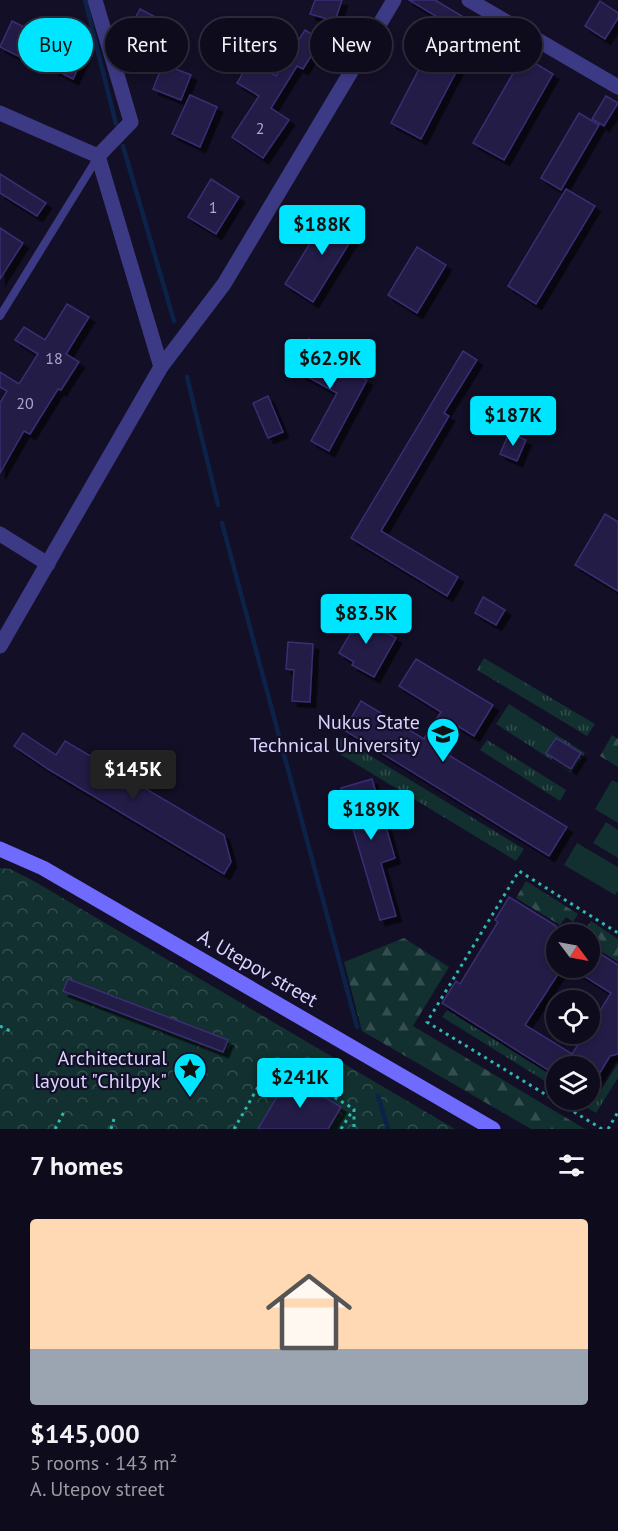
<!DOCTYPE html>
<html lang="en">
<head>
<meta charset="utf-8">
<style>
	:root { --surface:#0e0b1c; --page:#1c1929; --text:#f1f3f6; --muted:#9b9ba3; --line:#2e2b3b; --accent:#00e5ff }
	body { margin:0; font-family:"PT Sans",sans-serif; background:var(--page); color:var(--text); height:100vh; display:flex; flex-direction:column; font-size:22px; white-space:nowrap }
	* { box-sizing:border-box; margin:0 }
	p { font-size:20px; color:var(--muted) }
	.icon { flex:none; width:33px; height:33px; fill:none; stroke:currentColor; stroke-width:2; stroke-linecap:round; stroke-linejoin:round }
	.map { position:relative; height:1129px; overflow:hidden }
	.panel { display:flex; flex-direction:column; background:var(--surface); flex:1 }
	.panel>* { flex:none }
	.top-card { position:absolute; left:18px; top:18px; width:582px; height:54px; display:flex; gap:12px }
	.needle { width:39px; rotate:122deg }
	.buttons { position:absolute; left:546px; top:924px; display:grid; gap:12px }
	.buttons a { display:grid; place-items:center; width:54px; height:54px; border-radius:50%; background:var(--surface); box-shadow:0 3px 9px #0003,0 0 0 2px var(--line); font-size:30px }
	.price { position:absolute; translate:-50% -51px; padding:0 14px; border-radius:6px; background:var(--accent); color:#111; font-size:20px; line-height:39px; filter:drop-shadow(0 2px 3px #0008) }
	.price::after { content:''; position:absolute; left:50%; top:36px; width:18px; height:14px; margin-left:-9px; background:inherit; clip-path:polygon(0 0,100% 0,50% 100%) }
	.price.on { background:#222; color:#fff }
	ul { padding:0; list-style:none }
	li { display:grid; align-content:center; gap:12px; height:318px; padding:0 30px }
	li+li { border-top:2px solid var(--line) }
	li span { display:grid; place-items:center; height:186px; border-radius:6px; color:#555 }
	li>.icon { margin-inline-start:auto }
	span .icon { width:108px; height:108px; fill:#fffc; stroke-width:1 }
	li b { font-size:26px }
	h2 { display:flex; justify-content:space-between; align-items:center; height:72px; padding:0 30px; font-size:26px }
	.tag { padding:0 21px; border-radius:27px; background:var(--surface); box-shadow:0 3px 9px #0003,0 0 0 2px var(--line); font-size:21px; line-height:54px }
	.tag.on { background:var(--accent); color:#111 }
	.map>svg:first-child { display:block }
</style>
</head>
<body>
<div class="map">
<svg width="618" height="1129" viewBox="0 0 618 1129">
	<defs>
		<pattern id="grass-tufts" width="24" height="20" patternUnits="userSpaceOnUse" patternTransform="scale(1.5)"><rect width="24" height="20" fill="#12302f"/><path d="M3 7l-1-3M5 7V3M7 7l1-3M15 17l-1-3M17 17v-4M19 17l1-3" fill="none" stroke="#344d4e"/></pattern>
		<pattern id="forest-firs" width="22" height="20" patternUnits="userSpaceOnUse" patternTransform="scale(1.5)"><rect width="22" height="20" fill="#12302f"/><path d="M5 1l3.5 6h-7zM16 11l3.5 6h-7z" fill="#344d4e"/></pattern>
		<pattern id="park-crowns" width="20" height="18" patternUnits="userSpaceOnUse" patternTransform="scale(1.5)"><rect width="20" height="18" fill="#12302f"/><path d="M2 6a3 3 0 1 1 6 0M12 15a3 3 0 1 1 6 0" fill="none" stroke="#344d4e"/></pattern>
		<filter id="shadow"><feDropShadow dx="5.5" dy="5.5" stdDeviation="0" flood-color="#0009"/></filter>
	</defs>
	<rect width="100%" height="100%" fill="#130f26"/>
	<g fill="url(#grass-tufts)">
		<path d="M484 658 595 724 587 736 477 670Z"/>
		<path d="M509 704 585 753 572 773 496 724Z"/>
		<path d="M341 738 524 849 516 861 333 750Z"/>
		<path d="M487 740 566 790 560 801 480 750Z"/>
		<path d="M447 1010 556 1078V1088L442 1017Z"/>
		<path d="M618 1063V1078L596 1113 574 1100 590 1098 594 1101Z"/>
	</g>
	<g fill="url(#forest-firs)">
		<path d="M612 735 618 739V767L600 756Z"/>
		<path d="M526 881 578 914 573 922 566 917 560 925 516 898Z"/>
		<path d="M591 921 618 939V962L590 944V934H582Z"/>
		<path d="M404 938 449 967 413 1026 585 1129H531L362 1031 344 962Z"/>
	</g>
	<path fill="url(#park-crowns)" d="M0 868 10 869 32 880 455 1129H0Z"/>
	<g fill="#12302f">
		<path d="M612 780 618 783V823L595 809Z"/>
		<path d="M606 822 618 830V858L593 843Z"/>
		<path d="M577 843 618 867V891L615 895 564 865Z"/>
	</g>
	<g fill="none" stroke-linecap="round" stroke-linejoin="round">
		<g stroke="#0c2248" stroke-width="4.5">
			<path d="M85 0 116 124"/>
			<path d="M123 146 174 321"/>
			<path d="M187 377 218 505"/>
			<path d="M222 523 357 1027"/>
			<path d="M378 1096 388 1129"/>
		</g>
	</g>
	<g fill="#241b47" stroke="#3b2d73" stroke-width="1.5" filter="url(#shadow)">
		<path d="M315 0H342L335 21 310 14Z"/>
		<path d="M409 0H435L477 25 460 53 465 55 421 139 391 123 444 21Z"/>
		<path d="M600 1 618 13V18L605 39 585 26Z"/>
		<path d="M140 9 171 25 159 49 128 32Z"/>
		<path d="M12 21 48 39 49 36 85 54 73 79 36 60 34 64 0 47Z"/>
		<path d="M305 30 321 40 303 69 297 66 271 108 289 120 263 158 232 137 259 96 237 83 251 60 276 76Z"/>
		<path d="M501 39 520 50 512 62 494 51Z"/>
		<path d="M523 56 553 74 504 160 473 143Z"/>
		<path d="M163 64 191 75 181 100 153 89Z"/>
		<path d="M190 95 217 107 200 147 172 134Z"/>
		<path d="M606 96 618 103 604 126 592 119Z"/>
		<path d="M579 113 599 125 561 190 541 178Z"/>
		<path d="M0 174 46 203 37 216 0 193Z"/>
		<path d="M211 179 239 197 216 234 188 217Z"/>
		<path d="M566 189 595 206 536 304 508 286Z"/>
		<path d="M330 211 358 229 313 302 285 284Z"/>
		<path d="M0 228 23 243 0 279Z"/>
		<path d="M417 247 446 265 417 313 388 295Z"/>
		<path d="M67 304 89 317 66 354 79 362 61 390 58 389 30 434 24 431 0 473V403L7 391 0 387V372L19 384 38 354 15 340 24 327 45 340Z"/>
		<path d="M309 339 332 352 329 359 367 380 329 451 311 441 337 393 293 369Z"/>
		<path d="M463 351 477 360 444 413 449 416 381 531 458 577 447 596 351 538Z"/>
		<path d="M268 396 283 432 268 438 253 403Z"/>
		<path d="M509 433 526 440 517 461 500 454Z"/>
		<path d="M605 514 618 522V591L575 565Z"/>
		<path d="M483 597 505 610 496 625 475 613Z"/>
		<path d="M354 614 396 638 374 677 352 665 354 662 339 653 351 632 345 629Z"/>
		<path d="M288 642 313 644 310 702 292 701 294 670 286 669Z"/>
		<path d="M416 659 493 705 474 736 453 723 437 748 567 827 549 856 344 730 361 701 424 739 441 712 399 686Z"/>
		<path d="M23 733 56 755 65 741 224 835 231 862 224 874 48 769 14 746Z"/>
		<path d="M556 738 581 753 571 769 546 753Z"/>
		<path d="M372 779 395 858 381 863 396 916 380 920 341 788Z"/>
		<path d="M509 897 556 926V968H562L525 1025 572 1054 585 1034H590V1027L611 993 571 968H590V947L618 965V1054L610 1056 590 1089V1066H556V1075L442 1003 456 981 460 984 498 922 495 920Z"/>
		<path d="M68 979 228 1040 223 1052 63 991Z"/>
		<path d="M289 1076 341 1107 328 1129H258Z"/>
	</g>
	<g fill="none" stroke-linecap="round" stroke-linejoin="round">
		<g stroke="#2fb8b0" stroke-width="3" stroke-dasharray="3 4.5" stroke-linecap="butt">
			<path d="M0 1026 12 1032"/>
			<path d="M55 1129 65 1110"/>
			<path d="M111 1129 114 1119"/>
			<path d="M234 1129 273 1061 354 1109V1129"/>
			<path d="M341 1129 353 1110"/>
			<path d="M602 1129 427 1022 519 871 618 933"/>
			<path d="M608 1129 618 1112"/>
		</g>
		<path stroke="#3d3a85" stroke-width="8" d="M0 316 98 157"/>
		<g stroke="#3d3a85" stroke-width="15">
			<path d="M95 0 131 122 98 156"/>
			<path d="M469 0 618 87"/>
			<path d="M0 113 98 156"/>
			<path d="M98 156 161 367"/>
			<path d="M0 534 48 564"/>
			<path d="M0 646 161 367 224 284 394 0"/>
		</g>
		<path stroke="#6f6bff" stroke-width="15" d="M0 849 43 868 493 1129"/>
	</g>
	<defs>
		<symbol id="university-pin" viewBox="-11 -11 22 30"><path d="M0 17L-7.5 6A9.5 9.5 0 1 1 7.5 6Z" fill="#00e5ff" stroke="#130f26"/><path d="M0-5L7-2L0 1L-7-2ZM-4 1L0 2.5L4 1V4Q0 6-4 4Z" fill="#111"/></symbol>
		<symbol id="sight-pin" viewBox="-11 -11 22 30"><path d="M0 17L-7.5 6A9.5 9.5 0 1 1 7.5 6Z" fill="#00e5ff" stroke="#130f26"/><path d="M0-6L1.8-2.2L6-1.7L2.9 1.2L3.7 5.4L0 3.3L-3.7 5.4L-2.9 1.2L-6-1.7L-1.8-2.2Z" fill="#111"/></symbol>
	</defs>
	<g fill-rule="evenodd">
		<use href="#university-pin" x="424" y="715" width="38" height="52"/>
		<use href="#sight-pin" x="171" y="1050" width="38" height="52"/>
	</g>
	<g text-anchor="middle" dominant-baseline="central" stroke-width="4.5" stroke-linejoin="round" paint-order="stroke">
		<g font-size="16" fill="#aca6d1">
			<text x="260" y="128">2</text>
			<text x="213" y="207">1</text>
			<text x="54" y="358">18</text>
			<text x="25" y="403">20</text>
		</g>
		<g font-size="20" fill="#d9d4ff" stroke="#130f26" text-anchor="end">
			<text x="420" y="722">Nukus State<tspan x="420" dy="23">Technical University</tspan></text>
			<text x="167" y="1058">Architectural<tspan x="167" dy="23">layout "Chilpyk"</tspan></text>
		</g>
		<g font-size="20" fill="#d9d4ff" stroke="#130f26">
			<text transform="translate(258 968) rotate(30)">A. Utepov street</text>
		</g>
	</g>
</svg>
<div class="buttons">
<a><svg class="needle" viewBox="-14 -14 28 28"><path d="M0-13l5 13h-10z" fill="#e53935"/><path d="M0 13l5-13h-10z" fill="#9b9ba3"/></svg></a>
<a><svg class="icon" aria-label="locate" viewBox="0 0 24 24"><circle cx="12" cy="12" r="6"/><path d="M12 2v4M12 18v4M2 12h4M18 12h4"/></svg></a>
<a><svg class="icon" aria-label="layers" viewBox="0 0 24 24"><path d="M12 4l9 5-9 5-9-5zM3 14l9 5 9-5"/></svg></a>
</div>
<b class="price" style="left:322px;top:256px">$188K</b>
<b class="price" style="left:330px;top:390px">$62.9K</b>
<b class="price" style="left:513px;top:447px">$187K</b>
<b class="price" style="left:366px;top:645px">$83.5K</b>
<b class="price on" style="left:133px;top:801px">$145K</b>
<b class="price" style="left:371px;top:841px">$189K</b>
<b class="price" style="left:300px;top:1109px">$241K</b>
<div class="top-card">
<a class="tag on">Buy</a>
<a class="tag">Rent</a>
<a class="tag">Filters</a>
<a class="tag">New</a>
<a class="tag">Apartment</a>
</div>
</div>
<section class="panel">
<h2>7 homes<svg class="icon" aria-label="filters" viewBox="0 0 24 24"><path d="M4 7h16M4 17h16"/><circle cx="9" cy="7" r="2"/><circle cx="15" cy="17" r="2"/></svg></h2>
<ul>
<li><span style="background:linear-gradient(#ffd9b3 70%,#9aa5b1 0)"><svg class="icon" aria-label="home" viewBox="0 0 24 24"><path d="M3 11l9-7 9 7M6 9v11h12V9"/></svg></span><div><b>$145,000</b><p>5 rooms · 143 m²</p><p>A. Utepov street</p></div></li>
</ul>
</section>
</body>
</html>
